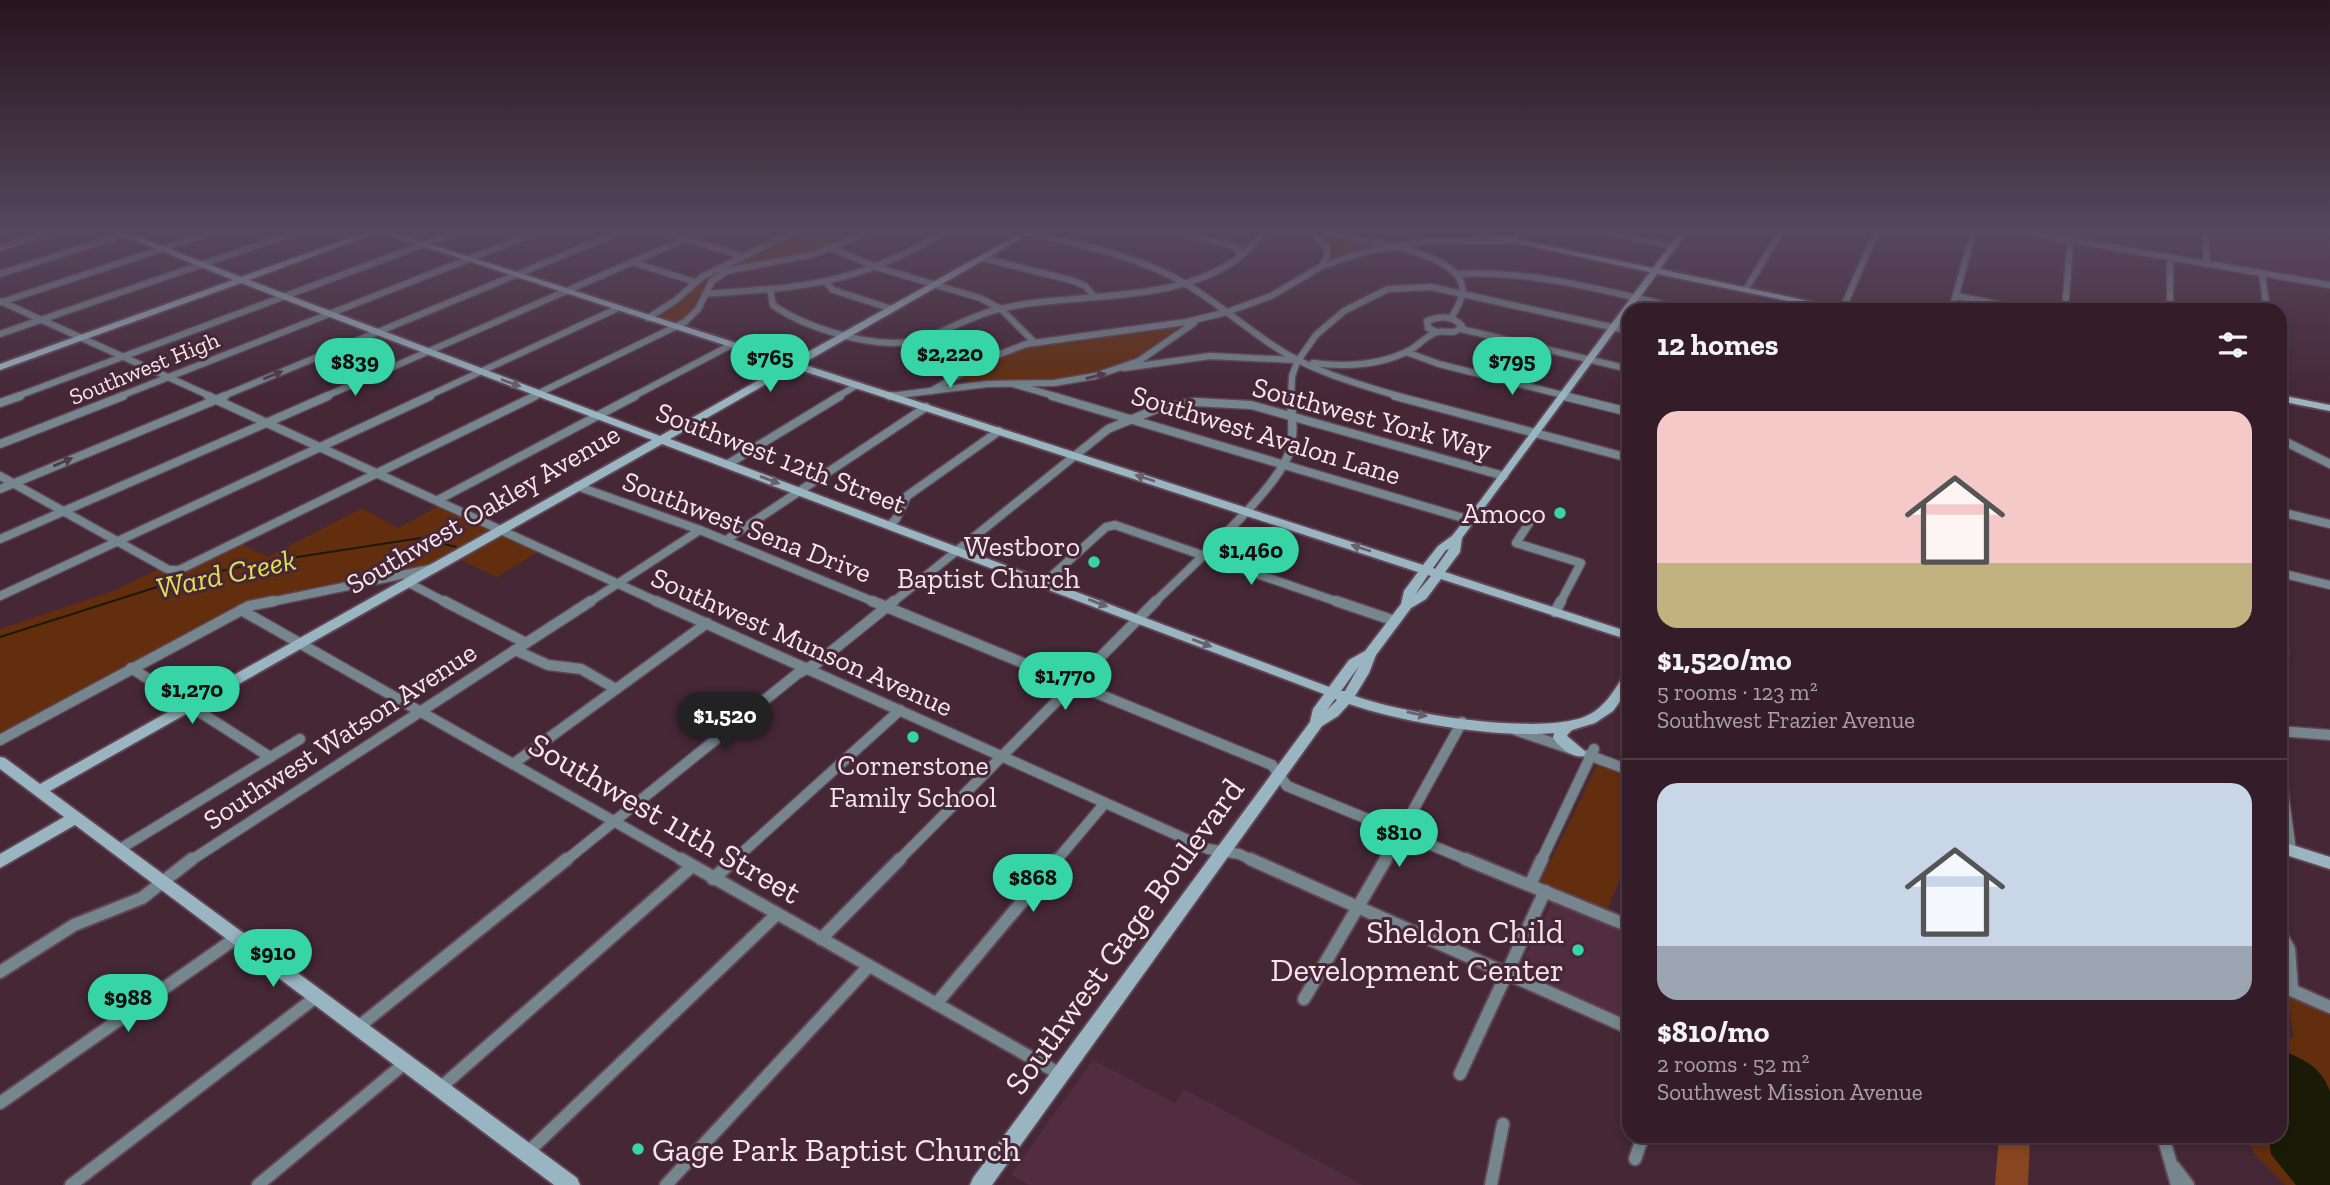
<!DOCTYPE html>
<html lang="en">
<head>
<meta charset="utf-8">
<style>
	:root { --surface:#341d28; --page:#3f2a34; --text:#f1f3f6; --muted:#a9a2a8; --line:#4e3b45; --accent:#37d4a6 }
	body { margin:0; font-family:"Zilla Slab",serif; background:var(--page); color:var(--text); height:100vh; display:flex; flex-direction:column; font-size:26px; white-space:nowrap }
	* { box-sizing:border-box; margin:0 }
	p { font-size:23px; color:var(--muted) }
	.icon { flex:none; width:38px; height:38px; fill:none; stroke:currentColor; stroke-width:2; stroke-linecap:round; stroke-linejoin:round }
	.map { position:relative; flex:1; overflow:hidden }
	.panel { position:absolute; left:1622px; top:303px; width:665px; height:840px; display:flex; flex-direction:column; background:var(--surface); border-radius:21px; box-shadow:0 4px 10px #0003,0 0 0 2px var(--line) }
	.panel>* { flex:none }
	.price { position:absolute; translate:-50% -60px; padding:0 16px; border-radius:24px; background:var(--accent); color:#111; font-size:23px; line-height:46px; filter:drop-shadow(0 2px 4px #0008) }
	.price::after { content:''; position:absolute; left:50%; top:42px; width:21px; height:16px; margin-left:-10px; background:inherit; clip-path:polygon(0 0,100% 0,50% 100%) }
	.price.selected { background:#222; color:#fff }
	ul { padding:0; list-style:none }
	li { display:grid; align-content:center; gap:14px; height:371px; padding:0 35px }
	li+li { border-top:2px solid var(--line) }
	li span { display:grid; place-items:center; height:217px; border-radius:21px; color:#555 }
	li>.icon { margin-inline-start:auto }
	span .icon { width:126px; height:126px; fill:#fffc; stroke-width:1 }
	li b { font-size:30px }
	h2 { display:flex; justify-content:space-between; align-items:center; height:84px; padding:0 35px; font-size:30px }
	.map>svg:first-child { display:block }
</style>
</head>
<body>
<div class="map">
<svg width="2330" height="1185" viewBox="0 0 2330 1185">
	<rect width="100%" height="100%" fill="#452736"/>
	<g fill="#522d40">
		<path d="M2209 233H2330V285L2211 262Z"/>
		<path d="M1552 902 1629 932V1024L1517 973Z"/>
		<path d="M1093 1060 1175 1103 1184 1089 1363 1185H1029L1011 1174Z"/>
	</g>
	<g fill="#632e0d">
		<path d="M794 233H864L829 248 715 275 704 285 696 312 677 323 658 317 698 281Z"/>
		<path d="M1321 234 1372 245 1377 247 1331 260 1332 248 1318 235Z"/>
		<path d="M1173 326 1177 328 1176 331C1103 386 1058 380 972 383L963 379C991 340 1125 333 1173 326Z"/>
		<path d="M441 505 492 531 445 559 419 568 247 603 0 735V629L113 591 159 569 172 574 240 543 268 557 362 508 398 528Z"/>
		<path d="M498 535 538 552 497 577 456 558Z"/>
		<path d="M1598 764 1629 775V856L1606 913 1542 884 1541 881Z"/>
		<path d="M2286 992 2330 1013V1135L2296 1056 2280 1050V1037L2294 1038Z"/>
		<path d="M2249 1136H2269L2271 1154 2296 1185H2285L2252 1151Z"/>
	</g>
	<path fill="#874621" d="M1999 1136H2030L2028 1185H1995Z"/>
	<path fill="#1a1a06" d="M2280 1050C2303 1058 2323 1068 2330 1092V1185H2296L2271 1154 2269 1136H2280Z"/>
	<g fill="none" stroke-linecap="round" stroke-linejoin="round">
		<path stroke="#1a1a06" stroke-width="2" d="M0 637 179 580 258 563 421 538 456 547"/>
		<defs>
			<g id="street-far3">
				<path d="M667 233 742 256"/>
				<path d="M1031 233C1076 244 1123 253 1165 273 1204 291 1236 321 1272 345 1310 371 1358 384 1401 397"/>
				<path d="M1181 233 1229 244 1239 250 1240 257"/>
				<path d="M1312 233 1327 247V256L1322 266"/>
				<path d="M1325 233C1357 240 1447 249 1461 282 1466 294 1457 308 1451 318"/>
				<path d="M1611 233 1674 246"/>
				<path d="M2030 233 2330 285"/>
				<path d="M2205 233 2207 264"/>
				<path d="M0 248 48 233"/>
				<path d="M831 248 876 267 980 298 1001 309 1034 342"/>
				<path d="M983 258 1074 281 1085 286 1095 297"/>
				<path d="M2170 258V310"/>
				<path d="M632 262 695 282"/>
				<path d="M0 274 128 233"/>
				<path d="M1456 274C1535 270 1611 292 1687 310"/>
				<path d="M2262 274 2267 310"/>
				<path d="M825 281 833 290 892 309"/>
				<path d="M770 289 773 305C802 326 858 343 894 343 932 343 963 317 999 309 1074 291 1177 306 1241 256 1249 250 1256 240 1263 233"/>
				<path d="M1746 289 1780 233"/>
				<path d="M705 294C761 290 818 288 871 268 896 259 920 246 944 233"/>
				<path d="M1956 296 2027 310"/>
				<path d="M0 301 212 397"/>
				<path d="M2 302 210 233"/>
				<path d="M1952 309 1973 233"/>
				<path d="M1842 310 1876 233"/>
				<path d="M2065 310 2071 233"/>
				<path d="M648 318 676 300 702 277 791 233"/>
				<path d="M1461 329 1629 369"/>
				<path d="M0 334 293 233"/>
				<path d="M1406 352 1439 364 1571 397"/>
				<path d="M1313 363C1345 367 1380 366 1410 350 1419 345 1427 335 1437 332 1448 330 1454 336 1462 326 1452 315 1440 316 1427 321L1428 328 1437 332"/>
				<path d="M1124 368 1210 356 1295 360"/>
				<path d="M1013 384 1058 397"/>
				<path d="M931 391 985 360 1026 344 1186 322 1227 312 1271 296 1322 266 1368 251 1434 240 1512 241 1519 233"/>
				<path d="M890 396 987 384 1054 383 1095 376 1139 361 1194 323"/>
				<path d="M15 397 454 233"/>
				<path d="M118 397 535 233"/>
				<path d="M221 397 617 233"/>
				<path d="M324 397 699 233"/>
				<path d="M426 397 618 308"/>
				<path d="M531 397 685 322 698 309 712 281 727 271 814 254 867 233"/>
				<path d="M632 397 731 345"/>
				<path d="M837 397 857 385"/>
				<path d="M1291 397 1292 376 1297 362 1316 335 1344 311 1388 289 1431 287 1629 331"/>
			</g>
			<g id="street-far2">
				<path d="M208 396 660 603"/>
				<path d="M890 396H893"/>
				<path d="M1052 396 1470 520"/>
				<path d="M1395 396 1629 458"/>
				<path d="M1564 396 1629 412"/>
				<path d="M0 403 20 396"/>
				<path d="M2280 439 2330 464"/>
				<path d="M0 444 123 396"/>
				<path d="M728 464 840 396"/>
				<path d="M0 476 169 570H179L535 396"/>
				<path d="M577 486 700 530 877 603"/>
				<path d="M0 489 225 396"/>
				<path d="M438 500 635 396"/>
				<path d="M2280 512 2330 524"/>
				<path d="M1533 517 1516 543 1581 563 1560 603"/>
				<path d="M890 525 896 519 907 496 999 431"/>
				<path d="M0 539 328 396"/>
				<path d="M726 540 926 407"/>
				<path d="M2280 573 2330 585"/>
				<path d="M407 582 447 603"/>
				<path d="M1044 583 1106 527 1115 525 1341 603"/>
				<path d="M0 596 430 396"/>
				<path d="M266 603 430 569"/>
				<path d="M588 603 700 530"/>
				<path d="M892 603 1108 429 1159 408 1195 402 1251 405 1504 476"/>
				<path d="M1154 603C1186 571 1280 488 1290 450 1295 432 1291 413 1291 396"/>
			</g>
			<g id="street-far1">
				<path d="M444 601 526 643"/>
				<path d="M656 601 1208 849 1239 854 1254 861"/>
				<path d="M872 601 1272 765 1287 786 1470 861"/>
				<path d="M1336 601 1395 621"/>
				<path d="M241 610 684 861"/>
				<path d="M1555 612 1561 601"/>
				<path d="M2280 626 2283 651 2280 705"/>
				<path d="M515 650 548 665 581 669 616 689"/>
				<path d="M131 668 270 757"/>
				<path d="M1515 730 1571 749"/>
				<path d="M2280 731 2330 735"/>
				<path d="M0 740 249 606 274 601"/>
				<path d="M1588 755 1629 770"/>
				<path d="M513 764 707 623"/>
				<path d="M2280 770 2291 851"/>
				<path d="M120 849 300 739"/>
				<path d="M190 861 591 601"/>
				<path d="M565 861 797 674 817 663 894 601"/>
				<path d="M733 861 900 710"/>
				<path d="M898 861 1156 601"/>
				<path d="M1056 861 1105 803"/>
				<path d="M1385 861 1462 722"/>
				<path d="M1541 861 1594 749"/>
			</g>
			<g id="street">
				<path d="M681 859 1060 1074"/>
				<path d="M1250 859 1629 1028"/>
				<path d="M1465 859 1629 926"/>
				<path d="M713 879 735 859"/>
				<path d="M1530 885 1542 859"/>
				<path d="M2280 934 2289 949 2292 989"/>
				<path d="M821 939 900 859"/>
				<path d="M0 972 74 925 142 898 192 859"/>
				<path d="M2280 985 2330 1007"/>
				<path d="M1304 999 1386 859"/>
				<path d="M936 1004 1058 859"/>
				<path d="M357 1028 567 859"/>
				<path d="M1460 1074 1545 891"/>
				<path d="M439 1089 691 867"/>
				<path d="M0 1103 236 938"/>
				<path d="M2163 1136 2177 1185"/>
				<path d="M527 1153 776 915"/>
				<path d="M1635 1159 1643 1136"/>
				<path d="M2174 1167 2188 1185"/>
				<path d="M71 1185 316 997"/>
				<path d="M258 1185 405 1063"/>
				<path d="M666 1185 869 966"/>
				<path d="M1491 1185 1503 1124"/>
			</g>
			<g id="secondary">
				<path d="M117 233H129L241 277 363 233H376L249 280 660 436 785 365 383 233H396L792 361 1021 233H1031L802 364 1423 565 1438 546 1452 536 1480 501 1650 272 1469 233H1487L1653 268 1679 233H1687L1660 269 1850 310H1832L1657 274 1462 538 1460 552 1445 572 1629 632V640L1441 579 1426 599 1411 608 1376 655 1369 673 1355 696C1404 714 1536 735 1584 717 1603 710 1614 691 1624 675L1629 674V689L1613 711 1595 723 1572 730 1568 734 1567 736 1586 752 1584 756C1573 759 1559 747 1553 738L1554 733C1495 738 1405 723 1349 704L1338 716 1322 726 992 1185H970L973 1178 1310 722 1313 709 1324 694 662 444 50 791 577 1178 580 1185H554L75 825 0 868V854L64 817 0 769V757L5 758 40 784 652 440 241 283 0 370V364L233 280ZM794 368 1418 572 1404 591 1401 604 1365 651 1349 660 1329 687 670 439ZM1449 549 1435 569 1433 568 1446 550ZM1428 575 1431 576 1415 595ZM1359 666 1345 691H1341ZM1335 699 1337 700 1327 710Z"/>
				<path d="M2280 395 2330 405V411L2280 401Z"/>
				<path d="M2280 841 2330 857V869L2280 853Z"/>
			</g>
		</defs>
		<use href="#street-far3" stroke="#624553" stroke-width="9"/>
		<use href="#street-far2" stroke="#624553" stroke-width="11"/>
		<use href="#street-far1" stroke="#624553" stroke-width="13"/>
		<use href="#street" stroke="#624553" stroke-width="16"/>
		<use href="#secondary" stroke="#624553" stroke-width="4"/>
		<use href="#street-far3" stroke="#75868e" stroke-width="6"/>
		<use href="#street-far2" stroke="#75868e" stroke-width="8"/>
		<use href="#street-far1" stroke="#75868e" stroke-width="10"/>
		<use href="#street" stroke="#75868e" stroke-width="12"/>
		<use href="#secondary" fill="#9ab5c2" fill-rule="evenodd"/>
	</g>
	<defs><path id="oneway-solid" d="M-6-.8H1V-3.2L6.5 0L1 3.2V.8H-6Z" transform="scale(1.75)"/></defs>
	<g fill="#4f3a48">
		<use href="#oneway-solid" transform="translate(273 375) rotate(-22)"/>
		<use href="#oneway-solid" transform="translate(1096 376) rotate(-14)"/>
		<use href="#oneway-solid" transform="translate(63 462) rotate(-23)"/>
	</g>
	<g fill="#67606e">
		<use href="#oneway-solid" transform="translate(511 383) rotate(20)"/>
		<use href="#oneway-solid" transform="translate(1145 478) rotate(-162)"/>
		<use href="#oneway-solid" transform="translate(770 480) rotate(20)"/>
		<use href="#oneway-solid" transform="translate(1361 548) rotate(-162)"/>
		<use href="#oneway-solid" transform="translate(1098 603) rotate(21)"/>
		<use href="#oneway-solid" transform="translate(1202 643) rotate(21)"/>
		<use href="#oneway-solid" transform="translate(1417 714) rotate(11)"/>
	</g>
	<linearGradient id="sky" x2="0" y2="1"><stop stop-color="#26151e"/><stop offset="0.58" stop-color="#56475d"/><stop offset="1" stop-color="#56475d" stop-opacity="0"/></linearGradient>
	<rect width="2330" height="399" fill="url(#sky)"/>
	<g fill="#37d4a6" stroke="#452736" stroke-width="2.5">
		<circle cx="1560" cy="513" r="7"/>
		<circle cx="1094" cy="562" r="7"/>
		<circle cx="913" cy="737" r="7"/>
		<circle cx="1578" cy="950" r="7"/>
		<circle cx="638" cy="1149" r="7"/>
	</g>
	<g text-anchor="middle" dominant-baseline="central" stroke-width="6" stroke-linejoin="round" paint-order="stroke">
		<g font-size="23" fill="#f9e4ed" stroke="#452736">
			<text transform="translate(144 368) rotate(-22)">Southwest High</text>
		</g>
		<g font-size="28" fill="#f9e4ed" stroke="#452736">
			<text transform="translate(1372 418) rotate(15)">Southwest York Way</text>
			<text transform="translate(1266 435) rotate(17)">Southwest Avalon Lane</text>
			<text transform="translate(781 458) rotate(21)">Southwest 12th Street</text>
			<text transform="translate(483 509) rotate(-30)">Southwest Oakley Avenue</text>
			<text transform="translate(747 527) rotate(21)">Southwest Sena Drive</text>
			<text transform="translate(802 642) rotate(24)">Southwest Munson Avenue</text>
			<text transform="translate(340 736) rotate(-33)">Southwest Watson Avenue</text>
		</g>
		<g font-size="28" fill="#f9e4ed" stroke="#452736" text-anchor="end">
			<text x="1546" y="513">Amoco</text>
			<text x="1080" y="546">Westboro<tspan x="1080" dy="32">Baptist Church</tspan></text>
			<text x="913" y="765" text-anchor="middle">Cornerstone<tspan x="913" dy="32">Family School</tspan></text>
		</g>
		<g font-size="30" font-style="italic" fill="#e1df52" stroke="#452736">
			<text transform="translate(226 574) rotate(-12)">Ward Creek</text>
		</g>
		<g font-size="33" fill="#f9e4ed" stroke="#452736">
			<text transform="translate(665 818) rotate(30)">Southwest 11th Street</text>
			<text transform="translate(1124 936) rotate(-54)">Southwest Gage Boulevard</text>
		</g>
		<g font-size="33" fill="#f9e4ed" stroke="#452736" text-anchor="end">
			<text x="1564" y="931">Sheldon Child<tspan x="1564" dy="38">Development Center</tspan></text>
			<text x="652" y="1149" text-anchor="start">Gage Park Baptist Church</text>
		</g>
	</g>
</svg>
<b class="price" style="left:950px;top:390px">$2,220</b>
<b class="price" style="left:770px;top:394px">$765</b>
<b class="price" style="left:1512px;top:397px">$795</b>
<b class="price" style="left:355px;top:398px">$839</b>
<b class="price" style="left:1251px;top:587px">$1,460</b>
<b class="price" style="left:1065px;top:712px">$1,770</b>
<b class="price" style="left:192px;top:726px">$1,270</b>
<b class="price selected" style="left:725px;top:752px">$1,520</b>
<b class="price" style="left:1399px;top:869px">$810</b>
<b class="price" style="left:1033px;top:914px">$868</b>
<b class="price" style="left:273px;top:989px">$910</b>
<b class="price" style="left:128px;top:1034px">$988</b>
<section class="panel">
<h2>12 homes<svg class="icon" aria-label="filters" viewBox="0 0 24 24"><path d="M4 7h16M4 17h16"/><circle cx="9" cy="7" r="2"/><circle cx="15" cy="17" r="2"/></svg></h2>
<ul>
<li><span style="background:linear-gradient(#f6c9c9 70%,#c2b280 0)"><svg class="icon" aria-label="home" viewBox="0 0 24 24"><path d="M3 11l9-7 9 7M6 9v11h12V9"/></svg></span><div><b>$1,520/mo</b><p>5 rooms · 123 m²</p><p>Southwest Frazier Avenue</p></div></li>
<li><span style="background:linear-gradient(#c9d6e8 75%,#9aa5b1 0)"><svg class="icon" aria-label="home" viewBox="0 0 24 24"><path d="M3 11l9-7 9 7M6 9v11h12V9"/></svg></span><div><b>$810/mo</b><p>2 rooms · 52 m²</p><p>Southwest Mission Avenue</p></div></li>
</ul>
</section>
</div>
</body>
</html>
